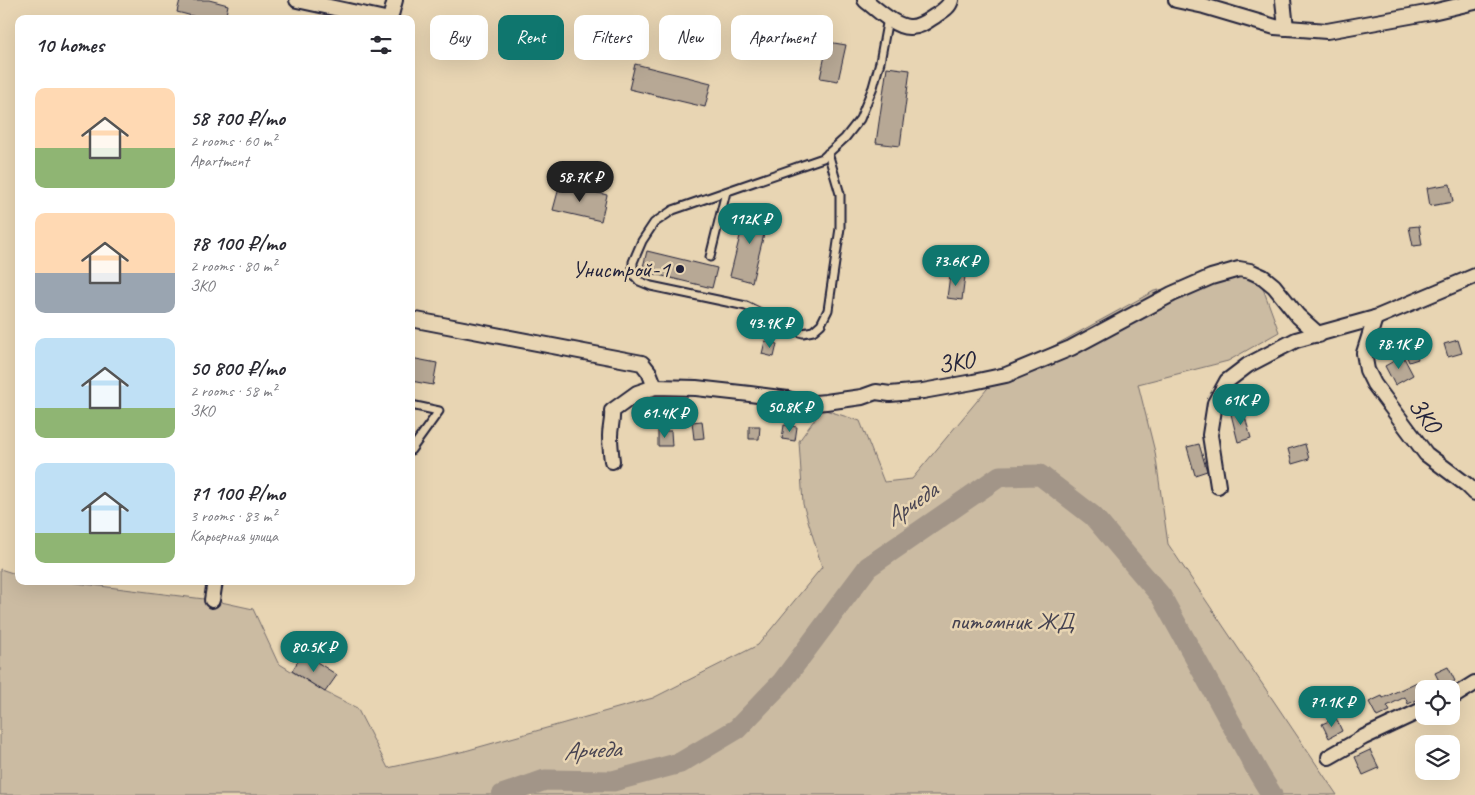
<!DOCTYPE html>
<html lang="en">
<head>
<meta charset="utf-8">
<style>
	:root { --surface:#fff; --page:#f2f2f3; --text:#2b2b33; --muted:#7c7c81; --accent:#0f766e }
	body { margin:0; font-family:Caveat,sans-serif; background:var(--page); color:var(--text); height:100vh; display:flex; flex-direction:column; font-size:19px; white-space:nowrap }
	* { box-sizing:border-box; margin:0 }
	p { font-size:16px; color:var(--muted) }
	.icon { flex:none; width:28px; height:28px; fill:none; stroke:currentColor; stroke-width:2; stroke-linecap:round; stroke-linejoin:round }
	.map { position:relative; flex:1; overflow:hidden }
	.side { position:absolute; left:15px; top:15px; width:400px; height:570px; display:flex; flex-direction:column; background:var(--surface); border-radius:10px; box-shadow:0 5px 20px #0002 }
	.side>* { flex:none }
	.banner { position:absolute; left:430px; top:15px; width:475px; height:45px; display:flex; gap:10px }
	.buttons { position:absolute; left:1415px; top:680px; display:grid; gap:10px }
	.buttons a { display:grid; place-items:center; width:45px; height:45px; border-radius:10px; background:var(--surface); box-shadow:0 5px 20px #0002; font-size:25px }
	.price { position:absolute; translate:-50% -42px; padding:0 11px; border-radius:18px; background:var(--accent); color:#fff; font-size:16px; line-height:32px; filter:drop-shadow(0 1px 2px #0008) }
	.price::after { content:''; position:absolute; left:50%; top:30px; width:15px; height:11px; margin-left:-8px; background:inherit; clip-path:polygon(0 0,100% 0,50% 100%) }
	.price.on { background:#222; color:#fff }
	ul { padding:0; list-style:none }
	li { display:flex; align-items:center; gap:15px; height:125px; padding:0 20px }
	li span { display:grid; place-items:center; flex:none; width:140px; height:100px; border-radius:10px; color:#555 }
	li>.icon { margin-inline-start:auto }
	span .icon { width:60px; height:60px; fill:#fffc; stroke-width:1 }
	li b { font-size:21px }
	h2 { display:flex; justify-content:space-between; align-items:center; height:60px; padding:0 20px; font-size:21px }
	.pill { padding:0 18px; border-radius:10px; background:var(--surface); box-shadow:0 5px 20px #0002; font-size:18px; line-height:45px }
	.pill.on { background:var(--accent); color:#fff }
	.map>svg:first-child { display:block }
</style>
</head>
<body>
<div class="map">
<svg width="1475" height="795" viewBox="0 0 1475 795">
	<rect width="100%" height="100%" fill="#e8d5b3"/>
	<filter id="ink" filterUnits="userSpaceOnUse"><feTurbulence type="fractalNoise" baseFrequency=".02" numOctaves="2"/><feDisplacementMap in="SourceGraphic" scale="10" xChannelSelector="R" yChannelSelector="G"/><feConvolveMatrix kernelMatrix="1 2 1 2 8 2 1 2 1" color-interpolation-filters="sRGB"/></filter>
	<g filter="url(#ink)">
		<path fill="#cbbba2" stroke="#766e6e" d="M1257 272 1279 332 1228 361 1138 384 1155 452 1168 544 1337 795H0V569L19 575V581H60L212 600 253 609 278 663 325 692 357 708 388 768 465 751 653 698 758 645 822 567 803 504 799 441 822 409 860 421 884 482 912 479 997 377 1154 291Z"/>
		<g fill="none" stroke-linecap="round" stroke-linejoin="round">
			<path stroke="#a29588" stroke-width="21" d="M502 795 545 780 613 781 680 763 737 729 782 682 868 567 1000 476 1040 475 1093 516 1161 596 1259 774 1272 795"/>
		</g>
		<g fill="#b7a895" stroke="#22223b">
			<path d="M180 0H209L228 5 225 19H204L177 12Z"/>
			<path d="M828 42 846 45 838 81 820 78Z"/>
			<path d="M635 64 711 83 705 107 629 89Z"/>
			<path d="M887 67 910 70 900 146 876 143Z"/>
			<path d="M560 184 607 195 601 221 553 210Z"/>
			<path d="M1450 184 1453 202 1430 206 1427 188Z"/>
			<path d="M747 208 769 214 752 282 730 276Z"/>
			<path d="M1419 226 1422 245 1413 246 1409 227Z"/>
			<path d="M647 251 717 268 712 288 642 271Z"/>
			<path d="M950 275 965 276 962 300 947 298Z"/>
			<path d="M1410 337 1418 359 1409 362 1400 340Z"/>
			<path d="M1458 340 1462 353 1448 357 1444 344Z"/>
			<path d="M765 341 777 344 774 357 762 354Z"/>
			<path d="M1403 356 1413 375 1395 385 1385 366Z"/>
			<path d="M411 358 437 363 433 385 411 381Z"/>
			<path d="M1243 410 1251 438 1238 442 1231 414Z"/>
			<path d="M702 421 704 438 694 439 692 422Z"/>
			<path d="M784 425 797 427 795 441 782 439Z"/>
			<path d="M749 426H760L759 439H749Z"/>
			<path d="M658 431H671L672 446H658Z"/>
			<path d="M1199 444 1207 471 1195 475 1187 447Z"/>
			<path d="M1305 444 1309 459 1292 464 1288 449Z"/>
			<path d="M303 653 337 675 325 692 292 671Z"/>
			<path d="M1448 667 1455 681 1442 687 1435 673Z"/>
			<path d="M1417 682 1421 690 1418 691 1421 698 1408 704 1405 697 1387 706 1390 711 1377 717 1369 702 1382 696 1383 698Z"/>
			<path d="M1336 718 1342 731 1329 738 1322 724Z"/>
			<path d="M1370 750 1379 768 1363 775 1355 757Z"/>
		</g>
		<g fill="none" stroke-linecap="round" stroke-linejoin="round">
			<defs>
				<g id="service">
					<path d="M828 153 840 194V228L828 310 821 324 813 331 803 333 792 330 776 321 746 306 651 286 639 281 633 274V262L642 241 654 223 673 210 823 158 845 138 860 119 873 87 880 62 888 18"/>
					<path d="M710 257 726 192"/>
					<path d="M411 405 439 411 411 450"/>
				</g>
				<g id="minor">
					<path d="M297 0 385 19"/>
					<path d="M865 0C876 9 895 27 909 27 919 28 927 21 935 16 942 11 949 8 951 0"/>
					<path d="M1176 0 1204 6 1275 27 1327 31 1432 12 1475 2"/>
					<path d="M1283 0 1286 28"/>
					<path d="M390 19 395 0"/>
					<path d="M1375 318 1364 353 1367 370 1374 384 1426 454 1467 485 1475 493"/>
					<path d="M411 319 642 363 649 372 655 387"/>
					<path d="M612 461C611 453 610 445 610 436 610 427 613 420 612 411L637 393 655 387 696 388 750 394 788 399 804 404 826 402 862 397 876 392 890 394 923 391 973 382 1006 375 1071 348 1172 294 1211 277 1239 269 1250 271 1263 277 1274 286 1298 316 1319 335"/>
					<path d="M1218 486 1210 435 1215 403 1227 381 1248 365 1296 340 1375 318 1475 276"/>
					<path d="M212 600 215 581"/>
					<path d="M1451 698 1475 683"/>
					<path d="M1329 757 1364 737 1424 709"/>
				</g>
			</defs>
			<use href="#service" stroke="#22223b" stroke-width="11"/>
			<use href="#minor" stroke="#22223b" stroke-width="18"/>
			<use href="#service" stroke="#e8d5b3" stroke-width="7"/>
			<use href="#minor" stroke="#e8d5b3" stroke-width="14"/>
		</g>
	</g>
	<circle fill="#22223b" stroke="#e8d5b3" stroke-width="2" cx="680" cy="269" r="5"/>
	<g text-anchor="middle" dominant-baseline="central" stroke-width="5" stroke-linejoin="round" paint-order="stroke">
		<g font-size="24" fill="#22223b" stroke="#e8d5b3" text-anchor="end">
			<text x="670" y="269">Унистрой-1</text>
		</g>
		<g font-size="24" fill="#22223b" stroke="#e8d5b3">
			<text transform="translate(956 362) rotate(-11)">ЗКО</text>
			<text transform="translate(1425 415) rotate(53)">ЗКО</text>
		</g>
		<g font-size="24" fill="#444150" stroke="#e8d5b3">
			<text x="1012" y="621">питомник ЖД</text>
		</g>
		<g font-size="25" font-style="italic" fill="#484452" stroke="#e8d5b3">
			<text transform="translate(911 504) rotate(-35)">Арчеда</text>
			<text transform="translate(592 750) rotate(-3)">Арчеда</text>
		</g>
	</g>
</svg>
<div class="buttons">
<a><svg class="icon" aria-label="locate" viewBox="0 0 24 24"><circle cx="12" cy="12" r="6"/><path d="M12 2v4M12 18v4M2 12h4M18 12h4"/></svg></a>
<a><svg class="icon" aria-label="layers" viewBox="0 0 24 24"><path d="M12 4l9 5-9 5-9-5zM3 14l9 5 9-5"/></svg></a>
</div>
<b class="price on" style="left:580px;top:203px">58.7K ₽</b>
<b class="price" style="left:750px;top:245px">112K ₽</b>
<b class="price" style="left:956px;top:287px">73.6K ₽</b>
<b class="price" style="left:770px;top:349px">43.9K ₽</b>
<b class="price" style="left:1399px;top:370px">78.1K ₽</b>
<b class="price" style="left:1241px;top:426px">61K ₽</b>
<b class="price" style="left:790px;top:433px">50.8K ₽</b>
<b class="price" style="left:665px;top:439px">61.4K ₽</b>
<b class="price" style="left:314px;top:673px">80.5K ₽</b>
<b class="price" style="left:1332px;top:728px">71.1K ₽</b>
<div class="banner">
<a class="pill">Buy</a>
<a class="pill on">Rent</a>
<a class="pill">Filters</a>
<a class="pill">New</a>
<a class="pill">Apartment</a>
</div>
<section class="side">
<h2>10 homes<svg class="icon" aria-label="filters" viewBox="0 0 24 24"><path d="M4 7h16M4 17h16"/><circle cx="9" cy="7" r="2"/><circle cx="15" cy="17" r="2"/></svg></h2>
<ul>
<li><span style="background:linear-gradient(#ffd9b3 60%,#8fb573 0)"><svg class="icon" aria-label="home" viewBox="0 0 24 24"><path d="M3 11l9-7 9 7M6 9v11h12V9"/></svg></span><div><b>58 700 ₽/mo</b><p>2 rooms · 60 m²</p><p>Apartment</p></div></li>
<li><span style="background:linear-gradient(#ffd9b3 60%,#9aa5b1 0)"><svg class="icon" aria-label="home" viewBox="0 0 24 24"><path d="M3 11l9-7 9 7M6 9v11h12V9"/></svg></span><div><b>78 100 ₽/mo</b><p>2 rooms · 80 m²</p><p>ЗКО</p></div></li>
<li><span style="background:linear-gradient(#bfe0f5 70%,#8fb573 0)"><svg class="icon" aria-label="home" viewBox="0 0 24 24"><path d="M3 11l9-7 9 7M6 9v11h12V9"/></svg></span><div><b>50 800 ₽/mo</b><p>2 rooms · 58 m²</p><p>ЗКО</p></div></li>
<li><span style="background:linear-gradient(#bfe0f5 70%,#8fb573 0)"><svg class="icon" aria-label="home" viewBox="0 0 24 24"><path d="M3 11l9-7 9 7M6 9v11h12V9"/></svg></span><div><b>71 100 ₽/mo</b><p>3 rooms · 83 m²</p><p>Карьерная улица</p></div></li>
</ul>
</section>
</div>
</body>
</html>
